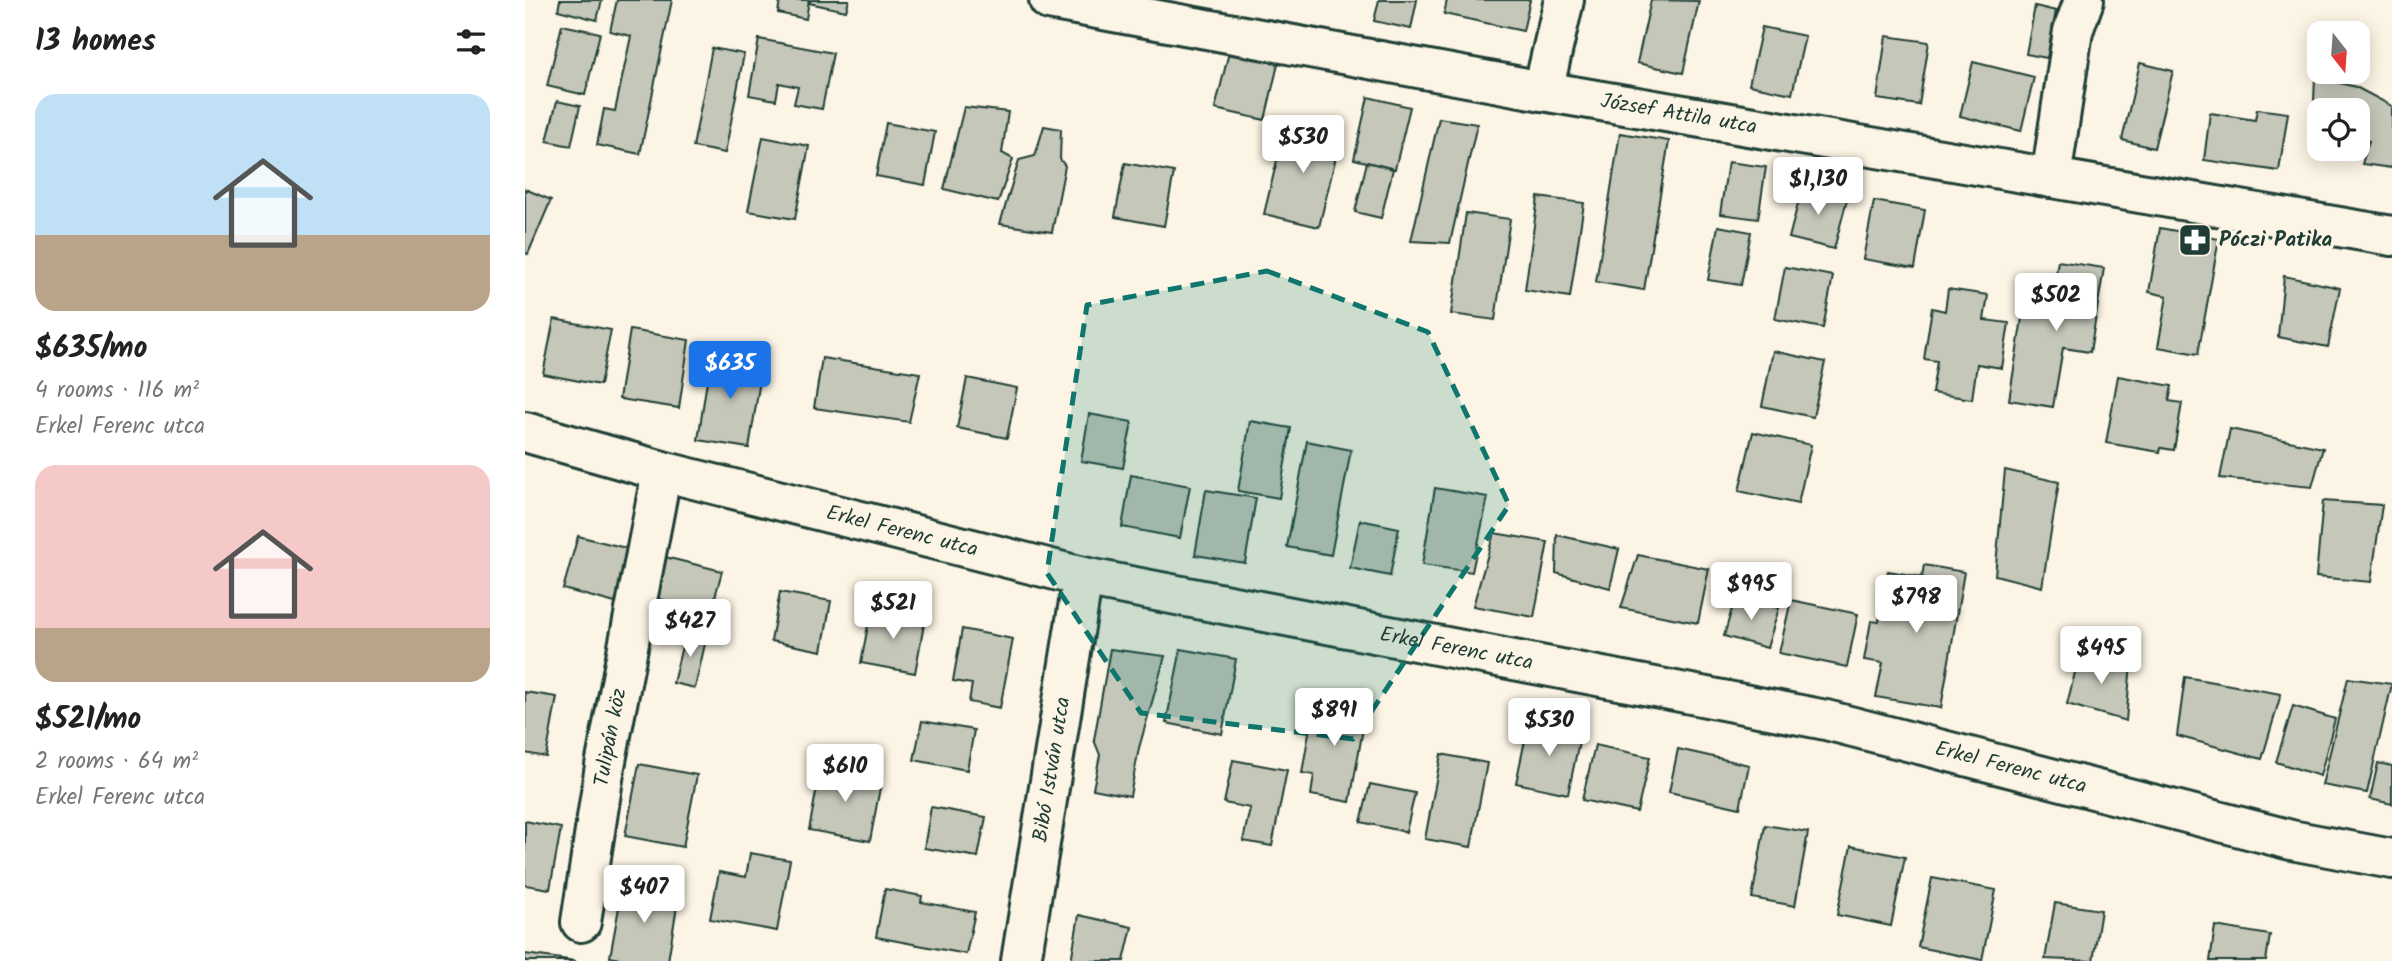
<!DOCTYPE html>
<html lang="en">
<head>
<meta charset="utf-8">
<style>
	:root { --surface:#fff; --page:#f2f2f2; --text:#222; --muted:#767676; --accent:#1a73e8 }
	body { margin:0; font-family:Kalam,sans-serif; background:var(--page); color:var(--text); height:100vh; display:flex; flex-direction:column; font-size:26px; white-space:nowrap }
	* { box-sizing:border-box; margin:0 }
	p { font-size:23px; color:var(--muted) }
	.icon { flex:none; width:38px; height:38px; fill:none; stroke:currentColor; stroke-width:2; stroke-linecap:round; stroke-linejoin:round }
	.map { position:relative; flex:1; overflow:hidden }
	.drawer { display:flex; flex-direction:column; background:var(--surface); width:525px }
	.drawer>* { flex:none }
	.needle { width:46px; rotate:163deg }
	.buttons { position:absolute; left:1782px; top:21px; display:grid; gap:14px }
	.buttons a { display:grid; place-items:center; width:63px; height:63px; border-radius:14px; background:var(--surface); box-shadow:0 4px 18px #0003; font-size:35px }
	.price { position:absolute; translate:-50% -60px; padding:0 16px; border-radius:7px; background:#fff; color:#222; font-size:23px; line-height:46px; filter:drop-shadow(0 2px 4px #0008) }
	.price::after { content:''; position:absolute; left:50%; top:42px; width:21px; height:16px; margin-left:-10px; background:inherit; clip-path:polygon(0 0,100% 0,50% 100%) }
	.price.selected { background:var(--accent); color:#fff }
	ul { padding:0; list-style:none }
	li { display:grid; align-content:center; gap:14px; height:371px; padding:0 35px }
	li span { display:grid; place-items:center; height:217px; border-radius:21px; color:#555 }
	li>.icon { margin-inline-start:auto }
	span .icon { width:126px; height:126px; fill:#fffc; stroke-width:1 }
	li b { font-size:30px }
	h2 { display:flex; justify-content:space-between; align-items:center; height:84px; padding:0 35px; font-size:30px }
	main { display:flex; flex:1; min-height:0 }
	.map>svg:first-child { display:block }
</style>
</head>
<body>
<main>
<section class="drawer">
<h2>13 homes<svg class="icon" aria-label="filters" viewBox="0 0 24 24"><path d="M4 7h16M4 17h16"/><circle cx="9" cy="7" r="2"/><circle cx="15" cy="17" r="2"/></svg></h2>
<ul>
<li><span style="background:linear-gradient(#bfe0f5 65%,#b9a48a 0)"><svg class="icon" aria-label="home" viewBox="0 0 24 24"><path d="M3 11l9-7 9 7M6 9v11h12V9"/></svg></span><div><b>$635/mo</b><p>4 rooms · 116 m²</p><p>Erkel Ferenc utca</p></div></li>
<li><span style="background:linear-gradient(#f6c9c9 75%,#b9a48a 0)"><svg class="icon" aria-label="home" viewBox="0 0 24 24"><path d="M3 11l9-7 9 7M6 9v11h12V9"/></svg></span><div><b>$521/mo</b><p>2 rooms · 64 m²</p><p>Erkel Ferenc utca</p></div></li>
</ul>
</section>
<div class="map">
<svg width="1867" height="961" viewBox="0 0 1867 961">
	<rect width="100%" height="100%" fill="#fcf5e5"/>
	<filter id="ink" filterUnits="userSpaceOnUse"><feTurbulence type="fractalNoise" baseFrequency=".0143" numOctaves="2"/><feDisplacementMap in="SourceGraphic" scale="14" xChannelSelector="R" yChannelSelector="G"/><feConvolveMatrix kernelMatrix="1 2 1 2 8 2 1 2 1" color-interpolation-filters="sRGB"/></filter>
	<g filter="url(#ink)">
		<g fill="#c5c7b9" stroke="#1f3d34" stroke-width="2">
			<path d="M35 0H77L72 20 33 10Z"/>
			<path d="M92 0H147L115 154 72 145 79 109 90 111 106 36 85 31Z"/>
			<path d="M255 0H284L281 19 253 13Z"/>
			<path d="M286 0H324L321 11 284 3Z"/>
			<path d="M854 0H892L886 29 849 21Z"/>
			<path d="M922 0H1005L998 31 919 14Z"/>
			<path d="M1126 0 1174 1 1158 73 1112 63Z"/>
			<path d="M1510 6 1531 11 1522 58 1501 54Z"/>
			<path d="M37 25 75 33 60 95 22 86Z"/>
			<path d="M1237 27 1280 36 1267 94 1224 85Z"/>
			<path d="M1361 36 1404 42 1394 105 1352 99Z"/>
			<path d="M234 39 308 53 297 109 269 104 273 87 254 83 251 100 224 95Z"/>
			<path d="M187 48 219 54 200 153 168 147Z"/>
			<path d="M704 52 753 64 740 120 690 109Z"/>
			<path d="M1448 62 1509 77 1496 131 1435 116Z"/>
			<path d="M1615 63 1648 71 1629 148 1597 140Z"/>
			<path d="M1790 77 1831 87 1867 106V168L1837 164 1844 141 1832 137V110H1794V127L1788 126Z"/>
			<path d="M843 97 885 107 870 169 829 159Z"/>
			<path d="M32 101 55 106 46 146 22 141Z"/>
			<path d="M439 107 483 112 477 153 488 159 473 202 419 189Z"/>
			<path d="M1732 109 1763 113 1754 171 1679 160 1685 113 1730 120Z"/>
			<path d="M914 118 952 124 925 243 886 241Z"/>
			<path d="M361 123 410 132 400 185 351 176Z"/>
			<path d="M761 123 816 136 794 227 739 214Z"/>
			<path d="M519 126 536 129 535 159 540 166 527 232 475 224 494 160 510 156Z"/>
			<path d="M1095 133 1144 141 1119 290 1071 282Z"/>
			<path d="M238 137 284 146 270 219 223 211Z"/>
			<path d="M842 162 868 169 856 218 830 212Z"/>
			<path d="M1203 162 1241 167 1233 219 1195 214Z"/>
			<path d="M600 163 649 172 639 226 590 217Z"/>
			<path d="M1278 184 1323 196 1309 249 1264 238Z"/>
			<path d="M0 189 26 200 3 254 0 253Z"/>
			<path d="M1013 197 1059 203 1045 297 1000 290Z"/>
			<path d="M1349 201 1400 210 1390 268 1338 259Z"/>
			<path d="M941 213 985 219 970 320 926 314Z"/>
			<path d="M1193 226 1226 232 1216 285 1183 280Z"/>
			<path d="M1635 228 1694 239 1673 354 1633 347 1642 296 1624 292Z"/>
			<path d="M1533 261 1579 268 1565 352 1538 348 1528 407 1484 400 1499 306 1525 310Z"/>
			<path d="M1260 267 1308 276 1298 328 1250 319Z"/>
			<path d="M1759 276 1815 288 1803 347 1753 337Z"/>
			<path d="M1423 289 1463 295 1459 320 1484 323 1477 368 1452 364 1447 399 1407 393 1412 361 1399 359 1407 308 1420 311Z"/>
			<path d="M29 319 86 330 75 385 18 374Z"/>
			<path d="M105 330 164 340 154 408 94 399Z"/>
			<path d="M1248 351 1300 362 1288 417 1237 406Z"/>
			<path d="M186 354 238 362 224 448 173 440Z"/>
			<path d="M297 358 395 373 384 422 289 408Z"/>
			<path d="M1593 376 1647 386 1644 401 1657 403 1649 450 1636 448 1635 452 1581 443Z"/>
			<path d="M442 378 492 388 482 438 432 428Z"/>
			<path d="M564 414 607 422 598 468 556 461Z"/>
			<path d="M725 421 766 428 754 498 713 491Z"/>
			<path d="M1705 429 1798 448 1787 487 1695 478Z"/>
			<path d="M1228 432 1286 445 1273 504 1214 491Z"/>
			<path d="M782 441 826 450 806 555 762 547Z"/>
			<path d="M1480 470 1534 482 1517 587 1470 575Z"/>
			<path d="M606 475 665 486 655 538 597 527Z"/>
			<path d="M910 488 963 497 947 572 897 565Z"/>
			<path d="M681 490 731 498 720 563 670 555Z"/>
			<path d="M1798 501 1857 505 1846 582 1791 577Z"/>
			<path d="M835 520 874 528 865 576 825 568Z"/>
			<path d="M969 533 1023 542 1009 617 948 606Z"/>
			<path d="M1032 535 1094 549 1085 588 1031 573Z"/>
			<path d="M53 536 109 550 94 604 38 589Z"/>
			<path d="M1113 555 1184 569 1173 623 1096 608Z"/>
			<path d="M140 557 197 571 186 612 130 598Z"/>
			<path d="M1399 565 1439 572 1416 708 1351 697 1358 663 1339 660 1346 621 1354 622 1363 571 1397 577Z"/>
			<path d="M255 592 306 601 297 651 246 641Z"/>
			<path d="M1211 595 1254 608 1242 648 1199 636Z"/>
			<path d="M1266 600 1333 614 1322 667 1254 653Z"/>
			<path d="M346 609 400 619 390 673 336 663Z"/>
			<path d="M437 629 488 639 475 708 444 702 447 684 428 681Z"/>
			<path d="M161 630 182 635 170 688 148 683Z"/>
			<path d="M585 649 640 656 614 748 605 796 568 789 575 755 569 740Z"/>
			<path d="M656 649 711 659 697 734 641 723Z"/>
			<path d="M1555 653 1606 663 1601 721 1542 704Z"/>
			<path d="M1660 677 1756 694 1737 759 1652 736Z"/>
			<path d="M1823 678 1867 684 1842 793 1797 785Z"/>
			<path d="M0 692 32 697 21 757 0 753Z"/>
			<path d="M790 697 842 706 825 802 786 795 789 775 777 773Z"/>
			<path d="M1768 706 1810 719 1795 776 1751 762Z"/>
			<path d="M397 721 449 730 442 770 389 760Z"/>
			<path d="M1004 721 1056 732 1043 794 991 783Z"/>
			<path d="M1070 745 1125 757 1112 812 1057 800Z"/>
			<path d="M1153 749 1224 765 1215 808 1144 792Z"/>
			<path d="M916 754 962 763 946 847 900 839Z"/>
			<path d="M708 760 762 770 747 846 718 841 725 808 699 803Z"/>
			<path d="M1853 763 1867 766V804L1845 799Z"/>
			<path d="M114 764 172 775 158 847 100 836Z"/>
			<path d="M296 766 357 777 345 841 284 830Z"/>
			<path d="M845 784 890 793 881 832 836 822Z"/>
			<path d="M406 807 461 817 453 857 399 848Z"/>
			<path d="M0 821 36 828 25 889 0 885Z"/>
			<path d="M1240 825 1283 832 1270 906 1227 898Z"/>
			<path d="M1326 846 1380 857 1366 926 1312 915Z"/>
			<path d="M225 853 265 860 252 931 185 919 194 872 221 877Z"/>
			<path d="M1407 878 1471 890 1457 960 1393 947Z"/>
			<path d="M98 885 154 894 143 961H106L85 957Z"/>
			<path d="M360 889 397 896 396 902 450 912 441 954 351 937Z"/>
			<path d="M1530 903 1576 910 1568 961 1520 959Z"/>
			<path d="M554 915 607 927 599 961H546Z"/>
			<path d="M1690 926 1745 935 1741 961H1685Z"/>
			<path d="M0 954 51 961H0Z"/>
		</g>
		<g fill="none" stroke-linecap="round" stroke-linejoin="round">
			<defs>
				<g id="minor">
					<path id="s1" d="M524 0 1018 91 1867 236"/>
					<path d="M1018 91 1039 0"/>
					<path d="M1526 178 1548 31 1559 0"/>
					<path id="s2" d="M0 432 137 471 558 577 1301 720 1766 840 1867 859"/>
					<path id="s3" d="M56 922 80 766 137 471"/>
					<path id="s4" d="M496 961 558 577"/>
				</g>
			</defs>
			<use href="#minor" stroke="#1f3d34" stroke-width="44"/>
			<use href="#minor" stroke="#fcf5e5" stroke-width="38"/>
		</g>
	</g>
	<path fill="#0f766e" fill-opacity="0.2" stroke="#0f766e" stroke-width="5" stroke-dasharray="14 9" stroke-linejoin="round" d="M742 271 903 332 984 505 828 739 616 713 522 573 562 305Z"/>
	<defs>
		<symbol id="pharmacy-square" viewBox="-11 -11 22 22"><rect x="-9" y="-9" width="18" height="18" rx="4" fill="#1f3d34" stroke="#fcf5e5"/><path d="M-2-6h4v4h4v4h-4v4h-4v-4h-4v-4h4Z" fill="#fff"/></symbol>
	</defs>
	<g fill-rule="evenodd">
		<use href="#pharmacy-square" x="1651" y="221" width="38" height="38"/>
	</g>
	<g text-anchor="middle" dominant-baseline="central" stroke-width="7" stroke-linejoin="round" paint-order="stroke">
		<g font-size="21" fill="#1f3d34" stroke="#fcf5e5">
			<text stroke="none"><textPath href="#s1" startOffset="640">József Attila utca</textPath></text>
			<text stroke="none"><textPath href="#s2" startOffset="390">Erkel Ferenc utca</textPath></text>
			<text stroke="none"><textPath href="#s2" startOffset="957">Erkel Ferenc utca</textPath></text>
			<text stroke="none"><textPath href="#s3" startOffset="187">Tulipán köz</textPath></text>
			<text stroke="none"><textPath href="#s2" startOffset="1524">Erkel Ferenc utca</textPath></text>
			<text stroke="none"><textPath href="#s4" startOffset="194">Bibó István utca</textPath></text>
		</g>
		<g font-size="21" font-weight="bold" fill="#1f3d34" stroke="#fcf5e5" text-anchor="start">
			<text x="1694" y="240">Póczi Patika</text>
		</g>
	</g>
</svg>
<div class="buttons">
<a><svg class="needle" viewBox="-14 -14 28 28"><path d="M0-13l5 13h-10z" fill="#e53935"/><path d="M0 13l5-13h-10z" fill="#767676"/></svg></a>
<a><svg class="icon" aria-label="locate" viewBox="0 0 24 24"><circle cx="12" cy="12" r="6"/><path d="M12 2v4M12 18v4M2 12h4M18 12h4"/></svg></a>
</div>
<b class="price" style="left:778px;top:175px">$530</b>
<b class="price" style="left:1293px;top:217px">$1,130</b>
<b class="price" style="left:1531px;top:333px">$502</b>
<b class="price selected" style="left:205px;top:401px">$635</b>
<b class="price" style="left:1226px;top:622px">$995</b>
<b class="price" style="left:1391px;top:635px">$798</b>
<b class="price" style="left:368px;top:641px">$521</b>
<b class="price" style="left:165px;top:659px">$427</b>
<b class="price" style="left:1576px;top:686px">$495</b>
<b class="price" style="left:809px;top:748px">$891</b>
<b class="price" style="left:1024px;top:758px">$530</b>
<b class="price" style="left:320px;top:804px">$610</b>
<b class="price" style="left:119px;top:925px">$407</b>
</div>
</main>
</body>
</html>
